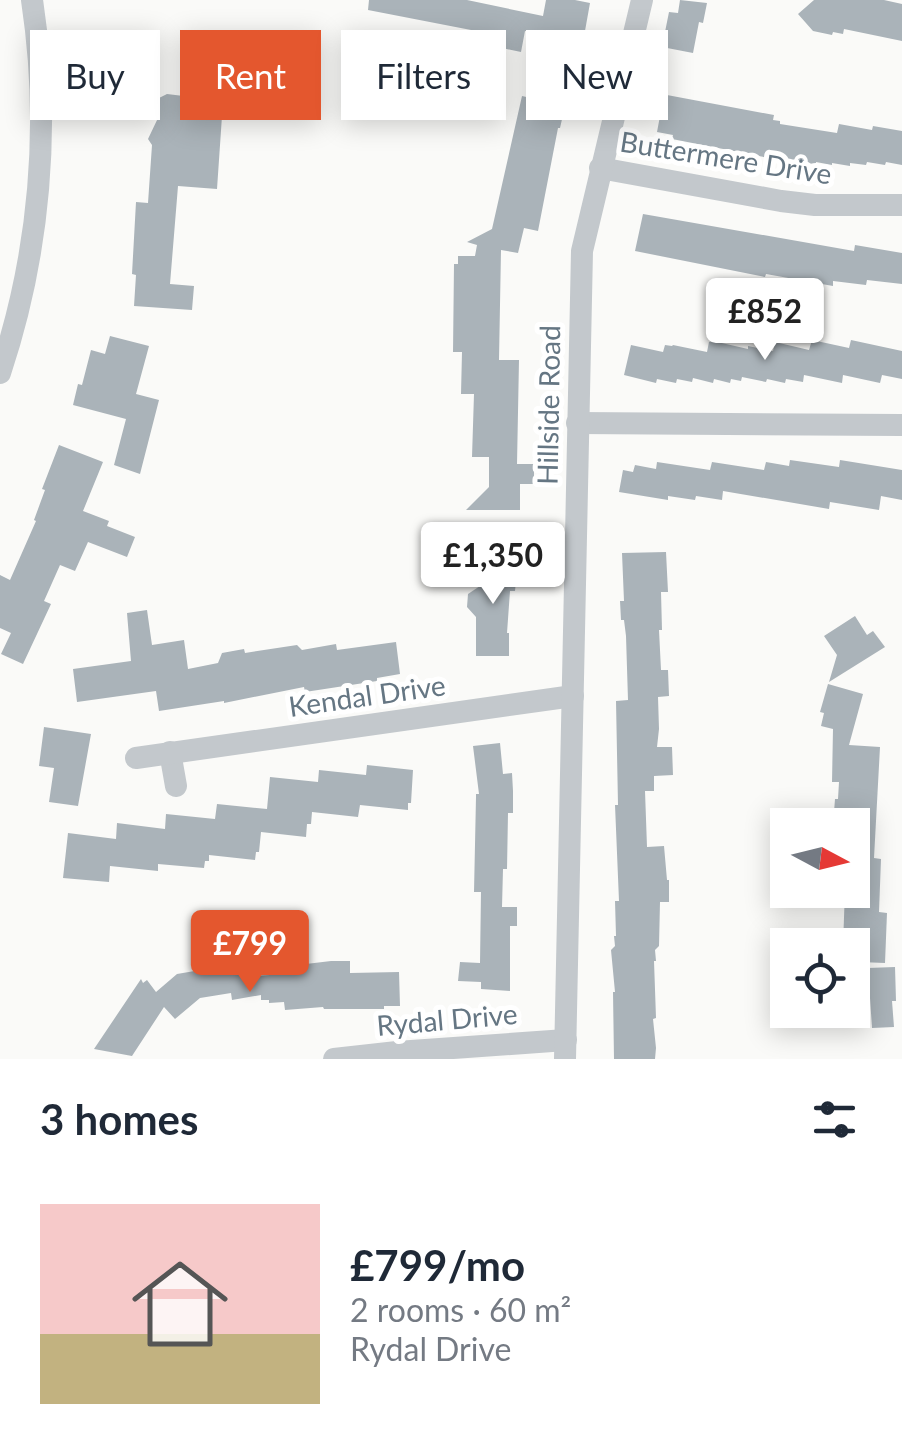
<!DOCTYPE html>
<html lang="en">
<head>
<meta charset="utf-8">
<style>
	:root { --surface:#fff; --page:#f6f6f7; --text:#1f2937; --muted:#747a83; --accent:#e4572e }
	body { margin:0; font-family:Lato,sans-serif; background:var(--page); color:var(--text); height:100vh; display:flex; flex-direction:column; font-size:38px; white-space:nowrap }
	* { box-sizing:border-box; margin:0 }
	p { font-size:32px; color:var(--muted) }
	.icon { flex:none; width:55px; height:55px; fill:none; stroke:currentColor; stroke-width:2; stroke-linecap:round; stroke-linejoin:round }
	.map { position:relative; height:1059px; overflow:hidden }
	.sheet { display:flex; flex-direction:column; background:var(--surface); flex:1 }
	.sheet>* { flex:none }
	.top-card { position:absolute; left:30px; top:30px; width:842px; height:90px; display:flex; gap:20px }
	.needle { width:65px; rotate:97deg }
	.buttons { position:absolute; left:770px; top:808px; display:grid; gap:20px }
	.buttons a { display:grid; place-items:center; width:100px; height:100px; border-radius:0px; background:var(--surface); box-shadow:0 5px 25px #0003; font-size:50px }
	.price { position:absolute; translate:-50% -85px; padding:0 22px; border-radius:10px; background:#fff; color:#222; font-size:32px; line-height:65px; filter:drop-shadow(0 2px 5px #0008) }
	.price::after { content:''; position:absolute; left:50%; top:60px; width:30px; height:22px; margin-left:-15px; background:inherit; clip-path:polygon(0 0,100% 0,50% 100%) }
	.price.selected { background:var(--accent); color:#fff }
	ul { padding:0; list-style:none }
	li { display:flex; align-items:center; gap:30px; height:250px; padding:0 40px }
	li span { display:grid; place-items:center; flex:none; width:280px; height:200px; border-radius:0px; color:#555 }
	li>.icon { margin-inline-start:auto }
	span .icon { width:120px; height:120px; fill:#fffc; stroke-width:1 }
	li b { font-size:42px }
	h2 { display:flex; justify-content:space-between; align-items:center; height:120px; padding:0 40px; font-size:42px }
	.pill { padding:0 35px; border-radius:0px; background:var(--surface); box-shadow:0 5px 25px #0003; font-size:35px; line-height:90px }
	.pill.selected { background:var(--accent); color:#fff }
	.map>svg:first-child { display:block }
</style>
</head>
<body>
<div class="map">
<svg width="902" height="1059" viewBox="0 0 902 1059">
	<rect width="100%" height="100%" fill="#fafaf8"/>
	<g fill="#aab3b9">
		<path d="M369 0H467L543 16 546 0H575L590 3 583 42 525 31 521 52 468 41 471 30 368 10Z"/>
		<path d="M680 0 707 3 703 23 699 22 693 53 662 47 669 12 678 13Z"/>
		<path d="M814 0H884L902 4V41L844 29 843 34 833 32 832 35 813 31 798 14Z"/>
		<path d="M122 31 152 33 150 57 120 55Z"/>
		<path d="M550 74 574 80 569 102H566L560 128H558L538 231 524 228 518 253 501 250 499 360H519L517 464H534V484H520V510H466L489 487V457H472L474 394H461L462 352H453L454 264H458V256H475L477 245 467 242 492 229 522 96 544 101Z"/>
		<path d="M651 92 774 115 773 120 780 121V124L837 133 839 124 872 130 873 126 902 131V165L886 162 885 165 867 162 866 165 850 163V166L832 163V165L816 162V164L784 161 672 139 673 135 657 132 660 116 647 113Z"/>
		<path d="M167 94 200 98V103L208 104V116H222L217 189 178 186 170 284 194 286 192 310 134 306 136 275 132 274 136 202 148 203 152 145 148 139 158 118 149 112 155 100Z"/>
		<path d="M643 214 854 251 855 245 902 253V284L867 280 866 285 833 281V286L766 274 765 277 635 251Z"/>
		<path d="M110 336 149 346 136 394 159 400 140 474 114 465 126 419 73 405 78 384 82 385 91 350 105 354Z"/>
		<path d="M812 340 849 348 851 340 902 351V379L882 375 880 383 843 375 842 383 804 375 803 382 786 379 785 383 767 379 766 382 742 377 741 381 731 379 730 383 714 379 713 383 693 378 692 382 677 379 676 383 657 379 656 383 624 375 631 345 663 352 665 345 672 346 673 345 707 352 709 342 713 341 748 349V346L773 351 775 342 809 350Z"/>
		<path d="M59 445 103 462 83 511 109 521 107 526 135 537 127 557 88 542 75 571 60 565 44 601 51 604 23 664 1 654 11 633 0 628V575L10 580 36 521 34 520 45 490 42 489Z"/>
		<path d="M790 460 839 467 840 460 902 470V500L881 496 879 510 830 502 829 509 723 491 722 500 696 496 695 500 668 496V500L619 492 623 470 633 472 635 465 656 469 657 462 710 470 712 462 764 470 766 462 789 466Z"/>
		<path d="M666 552 668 592H661L662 630H659L661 670H668L669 696 658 697 659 729 657 747H672L673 775 654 776V791H645L647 847 664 846 667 880H669V902H660L659 946 655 950 656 961H654L656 1018 653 1019 656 1048 655 1059H614L613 992H615L611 950 615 946 614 936H616L615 901H619L615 805H618L616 701 628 700 626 636 624 620H621L620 601H624L622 553Z"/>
		<path d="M482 559 510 560 509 570 517 571 515 591H510L507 633H509V656H476V617L467 607 468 594 480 586Z"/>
		<path d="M147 610 152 645 184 640 188 669 218 663 222 653 244 649 245 653 297 645 302 650 336 644 337 650 396 642 400 674 377 678V681L305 692 304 687 224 703V701L159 711 156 691 77 702 73 669 131 661 127 613Z"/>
		<path d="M855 616 867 635 873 631 885 647 829 682 837 655 824 636Z"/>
		<path d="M828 684 863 694 849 745 880 747 874 858 881 859 879 912 887 913 885 963 860 962 861 952 852 951V945H843L845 890H852V825H833L835 799H838L839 782H832L833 729 821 726 824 713 820 712Z"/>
		<path d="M44 727 91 734 78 806 49 802 54 768 39 766Z"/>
		<path d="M500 743 503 774 512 773 513 791V813H508L507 869H503L502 907H517V926H510V991L481 989V982L458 981 460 962 480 963 481 892H474L476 797V794H479L473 746Z"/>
		<path d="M367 765 413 770 411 803H408V810L360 805 358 817 312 812 311 824H307L306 837 261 832 259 852H256L255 860 209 855V861H205L204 868 158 864V871L110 866 109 882 63 878 68 833 116 839 117 823 165 829 166 814 215 819 217 804 267 809 270 777 318 782 319 770 366 775Z"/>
		<path d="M241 951 246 977 282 974 281 967 331 961H350V973L399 972 400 1006H384V1009H324L323 1007 285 1010 284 1002 269 1003V1000H261V995L232 1000 231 993 200 998 175 1019 164 1007 132 1056 94 1049 141 979 143 983 147 980 156 992 177 974 224 966 222 954Z"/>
		<path d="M895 967 896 1001H892L894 1027 872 1028 868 968Z"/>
	</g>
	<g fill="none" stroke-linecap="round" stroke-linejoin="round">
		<g stroke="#c3c8cc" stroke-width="22">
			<path d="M600 168 781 201 815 205H902"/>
			<path d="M0 373C40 253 51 125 32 0"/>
			<path d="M577 423 902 425"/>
			<path d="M170 752 176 786"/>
			<path d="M136 758 573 696"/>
			<path d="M334 1059 397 1052 566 1040"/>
			<path d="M565 1059 582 251 642 0"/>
		</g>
	</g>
	<g text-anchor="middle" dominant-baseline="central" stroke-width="10" stroke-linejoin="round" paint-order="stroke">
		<g font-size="28" fill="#657683" stroke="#fff">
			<text transform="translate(726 157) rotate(9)">Buttermere Drive</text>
			<text transform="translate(548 405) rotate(-89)">Hillside Road</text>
			<text transform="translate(367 695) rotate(-8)">Kendal Drive</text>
			<text transform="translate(447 1019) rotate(-5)">Rydal Drive</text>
		</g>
	</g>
</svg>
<div class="buttons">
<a><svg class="needle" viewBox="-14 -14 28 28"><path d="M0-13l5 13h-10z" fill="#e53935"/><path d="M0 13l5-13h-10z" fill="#747a83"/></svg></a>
<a><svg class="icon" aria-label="locate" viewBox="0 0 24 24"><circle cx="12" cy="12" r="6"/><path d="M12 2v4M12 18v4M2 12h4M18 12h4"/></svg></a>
</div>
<b class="price" style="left:765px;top:363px">£852</b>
<b class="price" style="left:493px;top:607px">£1,350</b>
<b class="price selected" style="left:250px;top:995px">£799</b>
<div class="top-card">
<a class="pill">Buy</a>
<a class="pill selected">Rent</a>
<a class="pill">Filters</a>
<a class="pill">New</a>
</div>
</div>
<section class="sheet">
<h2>3 homes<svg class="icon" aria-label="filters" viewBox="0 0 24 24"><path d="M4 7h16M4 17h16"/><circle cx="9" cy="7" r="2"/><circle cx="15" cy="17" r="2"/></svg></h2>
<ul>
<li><span style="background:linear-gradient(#f6c9c9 65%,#c2b280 0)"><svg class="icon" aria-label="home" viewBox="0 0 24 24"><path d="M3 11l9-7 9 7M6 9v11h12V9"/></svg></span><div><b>£799/mo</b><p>2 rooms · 60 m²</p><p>Rydal Drive</p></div></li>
</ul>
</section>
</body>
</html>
